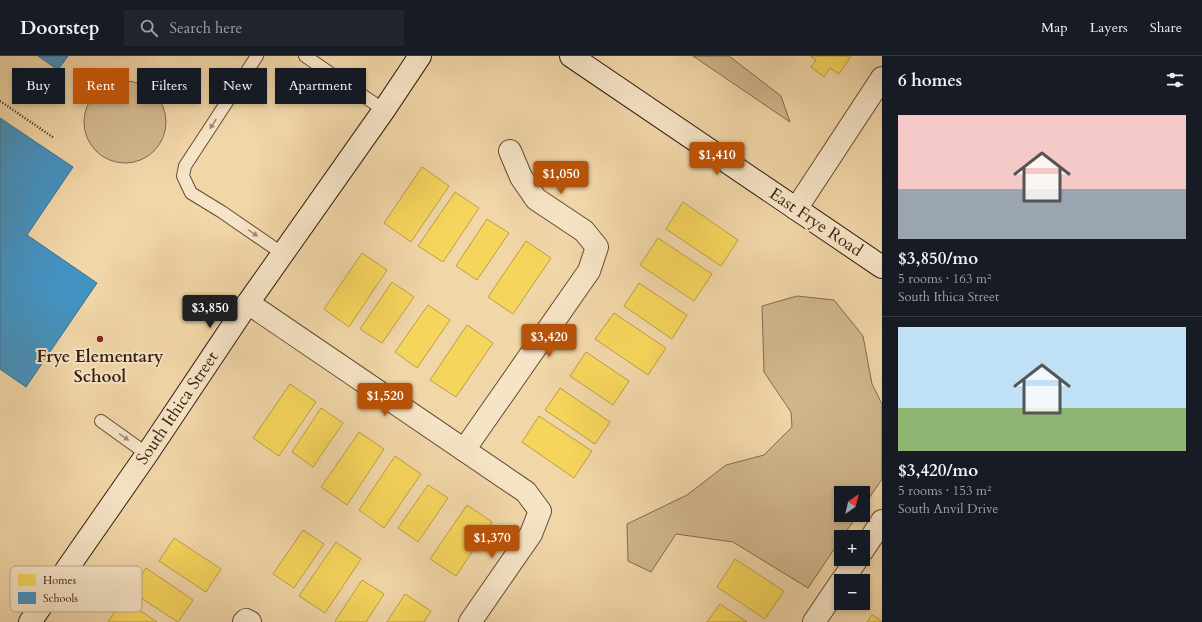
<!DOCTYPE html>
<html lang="en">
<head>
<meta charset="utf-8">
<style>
	:root { --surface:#171b24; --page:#20242c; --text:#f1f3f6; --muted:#9ea1a6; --line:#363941; --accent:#b45309 }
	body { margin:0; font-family:Cardo,serif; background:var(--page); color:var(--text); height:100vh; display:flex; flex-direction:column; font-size:15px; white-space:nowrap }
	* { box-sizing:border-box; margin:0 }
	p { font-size:13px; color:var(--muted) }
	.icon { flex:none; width:22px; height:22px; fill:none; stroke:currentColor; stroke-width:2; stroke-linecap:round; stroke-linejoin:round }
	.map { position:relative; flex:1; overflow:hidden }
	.sheet { display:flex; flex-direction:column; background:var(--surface); width:320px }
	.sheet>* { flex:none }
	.hud { position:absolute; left:12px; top:12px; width:380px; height:36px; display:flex; gap:8px }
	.needle { width:26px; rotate:34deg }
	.tools { position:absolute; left:834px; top:430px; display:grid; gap:8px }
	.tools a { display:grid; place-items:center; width:36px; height:36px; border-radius:0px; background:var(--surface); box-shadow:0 2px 6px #0003; font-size:20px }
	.price { position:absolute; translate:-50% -34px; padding:0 9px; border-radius:4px; background:var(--accent); color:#fff; font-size:13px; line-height:26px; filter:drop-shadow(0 1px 2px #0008) }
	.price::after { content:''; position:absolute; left:50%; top:24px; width:12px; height:9px; margin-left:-6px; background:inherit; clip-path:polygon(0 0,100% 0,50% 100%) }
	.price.active { background:#222; color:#fff }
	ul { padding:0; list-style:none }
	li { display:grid; align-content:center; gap:8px; height:212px; padding:0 16px }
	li+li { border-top:1px solid var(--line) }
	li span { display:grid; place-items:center; height:124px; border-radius:0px; color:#555 }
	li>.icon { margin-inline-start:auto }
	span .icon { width:72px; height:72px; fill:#fffc; stroke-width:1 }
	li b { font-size:17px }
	h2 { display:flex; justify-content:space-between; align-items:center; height:48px; padding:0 16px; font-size:17px }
	.tag { padding:0 14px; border-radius:0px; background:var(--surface); box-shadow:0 2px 6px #0003; font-size:14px; line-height:36px }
	.tag.active { background:var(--accent); color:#fff }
	header { display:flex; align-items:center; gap:24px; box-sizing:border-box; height:56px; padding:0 20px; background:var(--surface); border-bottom:1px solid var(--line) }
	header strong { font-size:19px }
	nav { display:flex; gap:22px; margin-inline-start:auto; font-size:14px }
	.search { width:280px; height:36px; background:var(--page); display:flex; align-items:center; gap:10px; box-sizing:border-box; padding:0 14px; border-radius:0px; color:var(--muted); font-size:15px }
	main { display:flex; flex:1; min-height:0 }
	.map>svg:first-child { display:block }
</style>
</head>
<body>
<header>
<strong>Doorstep</strong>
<div class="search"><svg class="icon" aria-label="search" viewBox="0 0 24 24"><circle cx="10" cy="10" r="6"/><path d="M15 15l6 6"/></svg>Search here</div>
<nav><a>Map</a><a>Layers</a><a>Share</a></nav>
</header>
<main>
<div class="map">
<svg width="882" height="566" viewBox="0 0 882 566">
	<rect width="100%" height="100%" fill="#f1d6a7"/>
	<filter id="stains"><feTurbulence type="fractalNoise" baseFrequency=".005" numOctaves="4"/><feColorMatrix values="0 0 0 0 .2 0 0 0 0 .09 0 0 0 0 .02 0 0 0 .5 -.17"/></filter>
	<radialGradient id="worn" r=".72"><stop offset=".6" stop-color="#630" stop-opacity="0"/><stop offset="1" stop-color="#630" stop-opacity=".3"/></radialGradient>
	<g fill="#d1b78d" stroke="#826a4e">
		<path d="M693 0H729L781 40 790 66Z"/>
		<circle cx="125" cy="66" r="41"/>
		<path d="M797 240 834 244 863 280 872 328 882 348V423L863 451V437H841V459H858L842 481H841V483L808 532 733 486 676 478 651 516 628 505 627 468 687 439 726 409 764 399 792 371 791 356 764 316 762 250Z"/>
	</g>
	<g fill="#f6d55c" stroke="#bc9e45">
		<path d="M810 0H851L839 18 830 12 824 21 811 11 816 4Z"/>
		<path d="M422 111 449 130 411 186 384 167Z"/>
		<path d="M455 136 479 152 443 206 418 190Z"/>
		<path d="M683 146 738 184 721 210 666 173Z"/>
		<path d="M487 163 509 177 477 224 456 210Z"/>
		<path d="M658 182 712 218 694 245 640 209Z"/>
		<path d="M526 185 551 202 513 258 488 241Z"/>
		<path d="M362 197 387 214 349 271 324 253Z"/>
		<path d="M392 226 414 241 382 287 360 273Z"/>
		<path d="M639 227 687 259 672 283 624 250Z"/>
		<path d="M428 249 450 264 417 312 395 296Z"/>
		<path d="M614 257 666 292 648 319 595 283Z"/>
		<path d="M467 269 493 287 456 341 430 324Z"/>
		<path d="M586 296 629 325 613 349 570 320Z"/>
		<path d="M290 328 316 346 279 400 253 382Z"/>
		<path d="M560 332 610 366 595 388 545 354Z"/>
		<path d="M321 352 343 367 313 411 292 396Z"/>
		<path d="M539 360 592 395 574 422 522 386Z"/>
		<path d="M359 376 384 393 347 449 321 431Z"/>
		<path d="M395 400 421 418 384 472 359 454Z"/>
		<path d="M428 429 448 442 418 486 398 472Z"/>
		<path d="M467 449 492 466 456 520 430 503Z"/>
		<path d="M303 474 324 488 294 532 273 518Z"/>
		<path d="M174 482 221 513 206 536 159 505Z"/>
		<path d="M336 486 361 503 325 557 299 540Z"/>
		<path d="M735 503 784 535 765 563 717 531Z"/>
		<path d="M146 512 193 544 178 566 130 535Z"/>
		<path d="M362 524 384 538 366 566H336L335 565Z"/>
		<path d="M405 538 431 555 424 566H387Z"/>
		<path d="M123 543 157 566H108Z"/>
		<path d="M720 548 747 566H707Z"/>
		<path d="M872 559 882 565V566H867Z"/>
	</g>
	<g fill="#4393c3" stroke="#3e708d">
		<path d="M38 0H68L58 14Z"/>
		<path d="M0 62 73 111 27 179 97 227 26 331 0 313Z"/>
	</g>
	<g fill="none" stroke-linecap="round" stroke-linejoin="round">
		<defs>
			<g id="lane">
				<path d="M257 0 185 110 183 120 191 137 222 156 283 198"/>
				<path d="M305 0 384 54"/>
				<path d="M101 365 147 398"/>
			</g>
			<g id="street">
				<path d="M796 153 882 22"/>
				<path d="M248 247 526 436 540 455 531 478 470 566"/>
				<path d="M464 394 589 215 597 191 584 175 536 143 521 121 510 95"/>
				<path d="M863 494 882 465"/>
				<path d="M842 525 857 503"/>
				<path d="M244 566 246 564 250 566"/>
				<path d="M814 566 841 526"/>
			</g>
			<g id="secondary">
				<path d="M571 0 882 211"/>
				<path d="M30 566 147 398 248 247 384 54 420 0"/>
			</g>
		</defs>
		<use href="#lane" stroke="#634b34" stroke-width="14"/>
		<use href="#street" stroke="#634b34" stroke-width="24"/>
		<use href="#secondary" stroke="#341d0e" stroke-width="24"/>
		<path stroke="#341d0e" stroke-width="2.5" stroke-dasharray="1 2" stroke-linecap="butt" d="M0 45 54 82"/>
		<use href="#lane" stroke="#f6e4c6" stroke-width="12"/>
		<use href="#street" stroke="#f6e4c6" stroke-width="22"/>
		<use href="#secondary" stroke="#f6e4c6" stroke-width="22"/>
	</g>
	<defs><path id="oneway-solid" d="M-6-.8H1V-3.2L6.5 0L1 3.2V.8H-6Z"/></defs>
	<g fill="#9f8a73">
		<use href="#oneway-solid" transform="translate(213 68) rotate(123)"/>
		<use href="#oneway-solid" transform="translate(253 177) rotate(35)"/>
		<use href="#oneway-solid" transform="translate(124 381) rotate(35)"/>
	</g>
	<circle fill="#8f2418" stroke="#f6e4c6" stroke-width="1.5" cx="100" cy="283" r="4"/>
	<g text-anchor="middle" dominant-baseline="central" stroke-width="4" stroke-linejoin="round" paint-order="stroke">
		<g font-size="17" fill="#341d0e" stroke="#f6e4c6">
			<text transform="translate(816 166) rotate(34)">East Frye Road</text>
			<text transform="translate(177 352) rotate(-56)">South Ithica Street</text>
		</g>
		<g font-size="17" font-weight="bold" fill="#341d0e" stroke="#f6e4c6">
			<text x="100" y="300">Frye Elementary<tspan x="100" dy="20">School</tspan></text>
		</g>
	</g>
	<rect x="10" y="510" width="132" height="46" rx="6" fill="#f6e4c6" stroke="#bca88f" stroke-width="1"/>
	<rect x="18" y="518" width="18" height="12" fill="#f6d55c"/>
	<rect x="18" y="536" width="18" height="12" fill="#4393c3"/>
	<g font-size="11" fill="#341d0e">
		<text x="43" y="528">Homes</text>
		<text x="43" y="546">Schools</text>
	</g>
	<rect width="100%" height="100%" filter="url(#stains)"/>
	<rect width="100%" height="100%" fill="url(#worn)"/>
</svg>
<div class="tools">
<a><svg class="needle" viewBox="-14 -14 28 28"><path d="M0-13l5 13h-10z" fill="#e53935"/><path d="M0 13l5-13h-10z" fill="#9ea1a6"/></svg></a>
<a>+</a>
<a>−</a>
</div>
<b class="price" style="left:717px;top:120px">$1,410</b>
<b class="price" style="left:561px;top:139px">$1,050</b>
<b class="price active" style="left:210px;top:273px">$3,850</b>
<b class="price" style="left:549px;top:302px">$3,420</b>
<b class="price" style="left:385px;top:361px">$1,520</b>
<b class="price" style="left:492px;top:503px">$1,370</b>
<div class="hud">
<a class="tag">Buy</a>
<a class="tag active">Rent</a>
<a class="tag">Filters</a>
<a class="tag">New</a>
<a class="tag">Apartment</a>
</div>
</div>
<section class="sheet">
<h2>6 homes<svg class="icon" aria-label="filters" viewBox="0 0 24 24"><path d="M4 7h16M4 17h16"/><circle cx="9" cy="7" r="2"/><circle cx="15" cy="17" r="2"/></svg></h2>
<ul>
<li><span style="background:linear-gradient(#f6c9c9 60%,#9aa5b1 0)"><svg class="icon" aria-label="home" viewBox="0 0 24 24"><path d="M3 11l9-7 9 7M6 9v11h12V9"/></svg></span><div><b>$3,850/mo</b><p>5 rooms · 163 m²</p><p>South Ithica Street</p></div></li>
<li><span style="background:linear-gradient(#bfe0f5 65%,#8fb573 0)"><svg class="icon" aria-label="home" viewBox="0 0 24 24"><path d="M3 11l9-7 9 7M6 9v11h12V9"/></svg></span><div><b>$3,420/mo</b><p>5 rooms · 153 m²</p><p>South Anvil Drive</p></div></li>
</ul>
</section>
</main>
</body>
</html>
